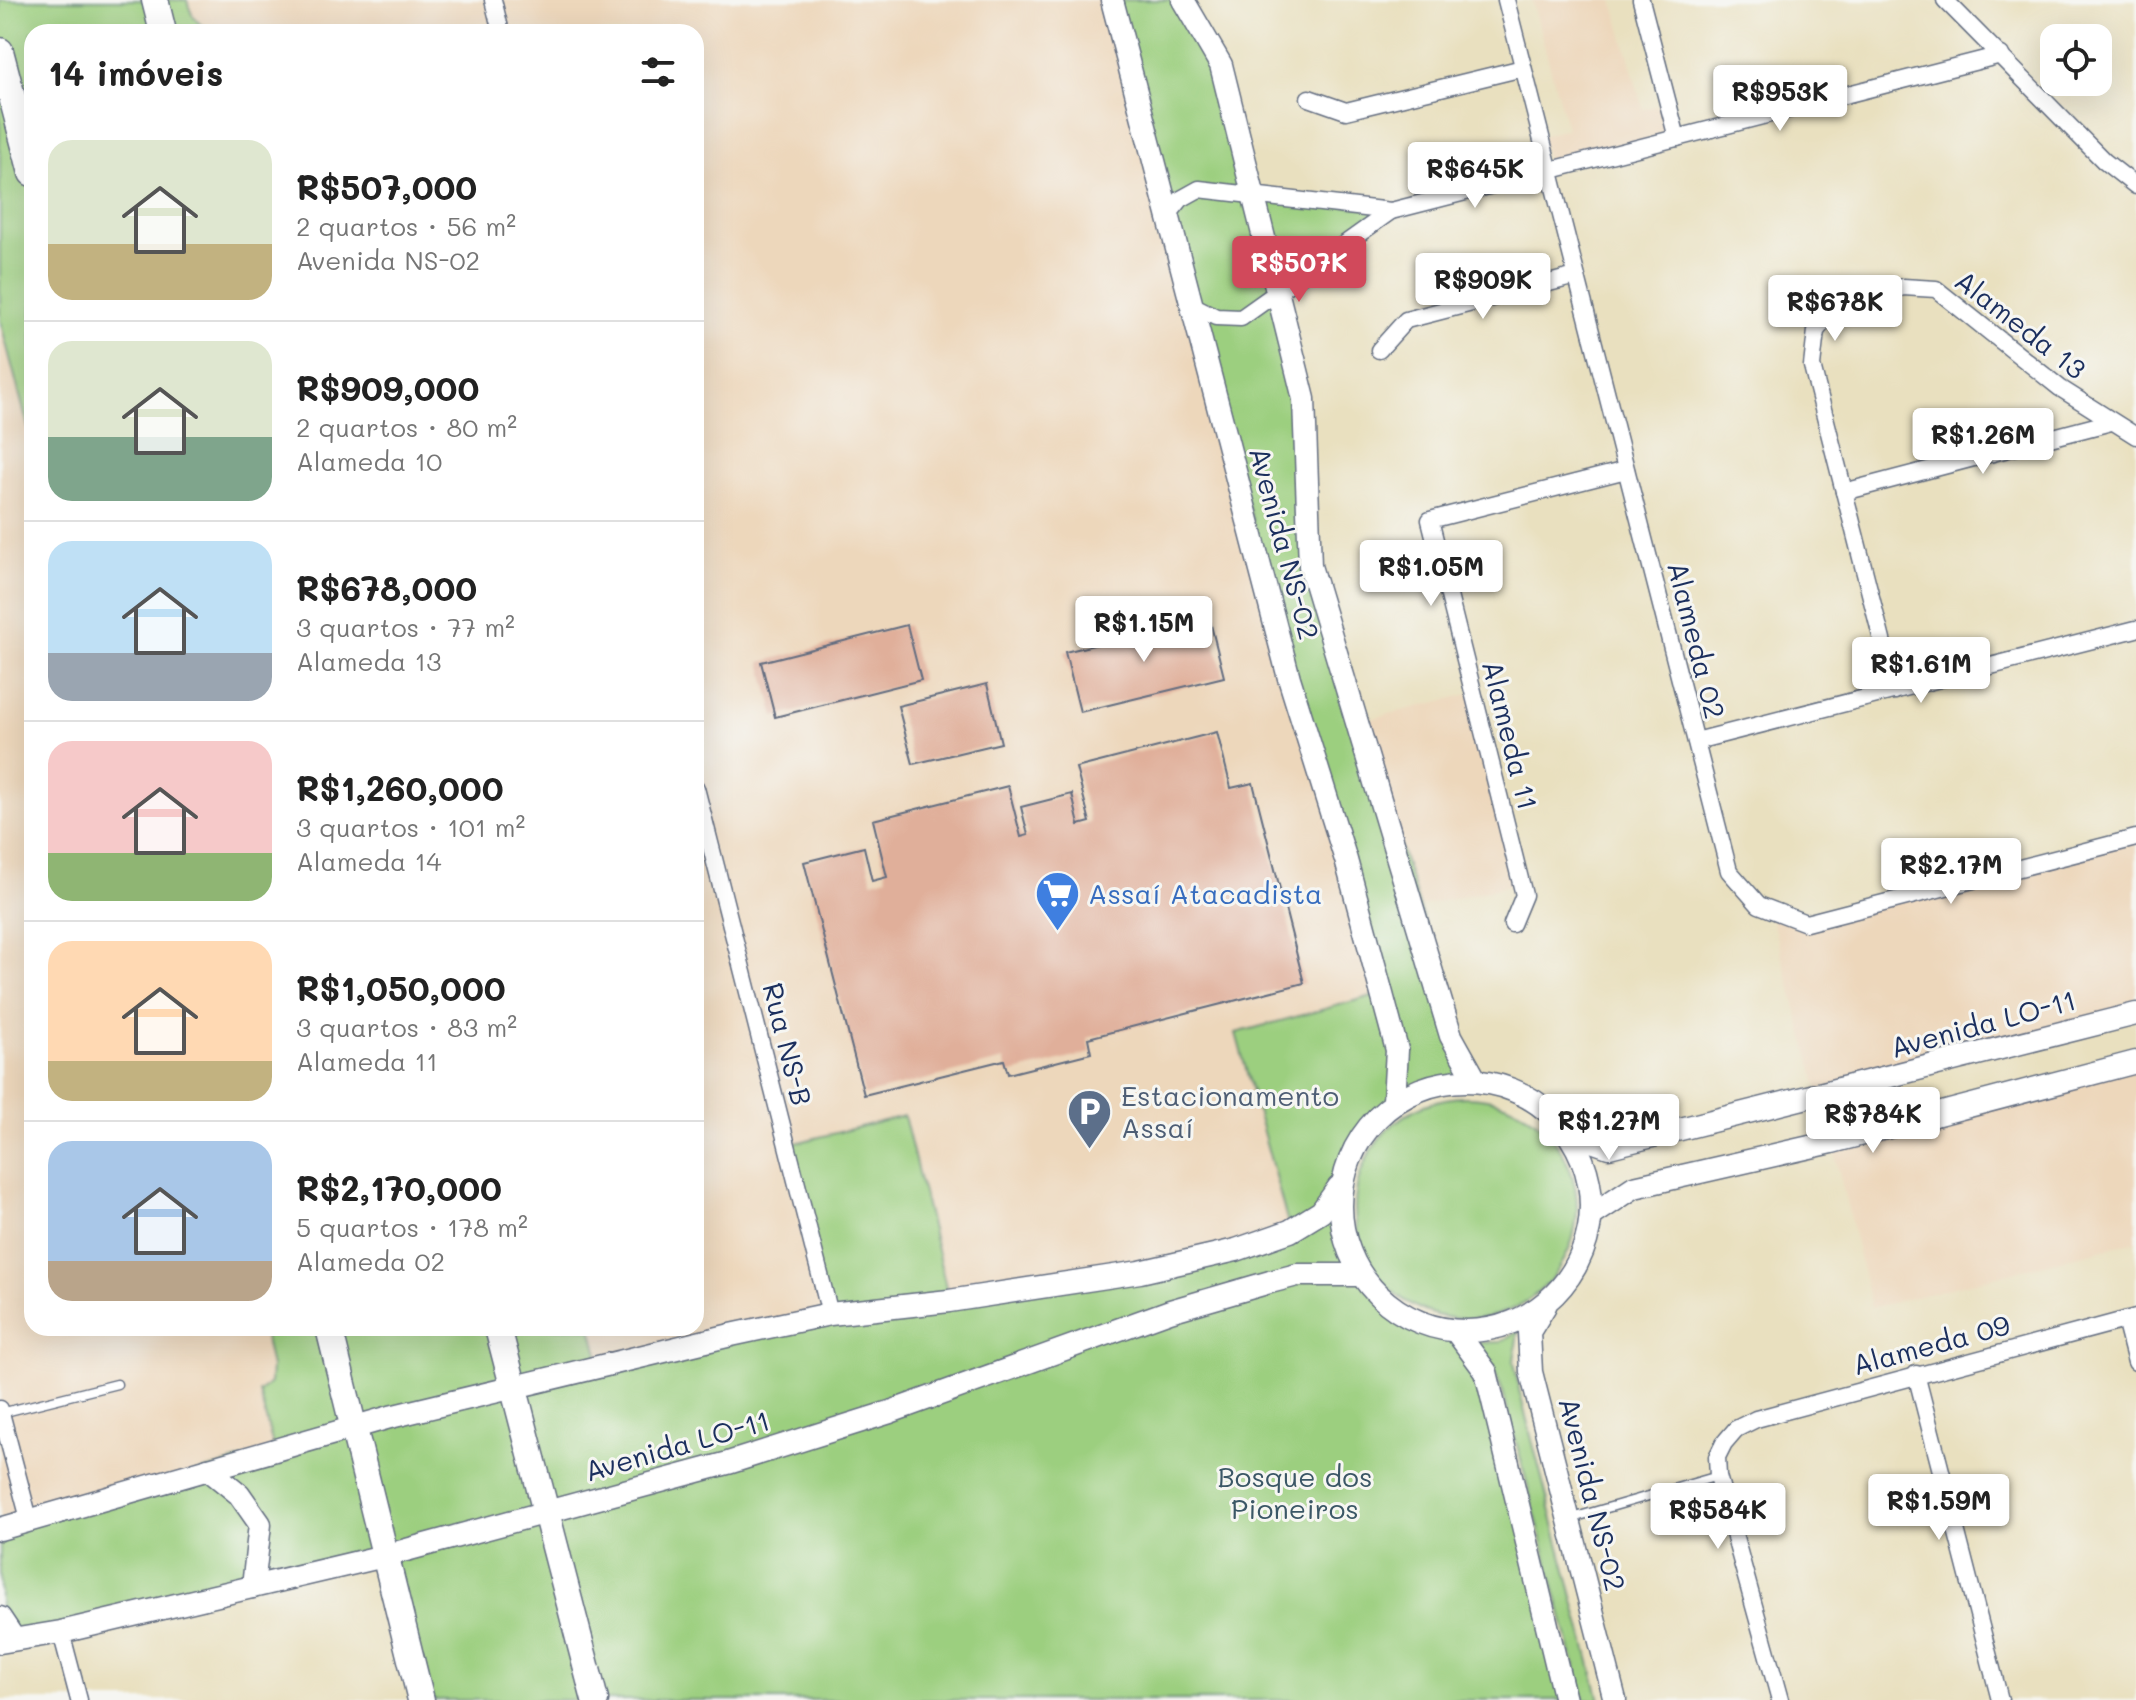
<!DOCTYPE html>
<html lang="pt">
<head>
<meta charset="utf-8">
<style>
	:root { --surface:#fff; --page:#f6f6f6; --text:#222; --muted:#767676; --line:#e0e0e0; --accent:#d1495b }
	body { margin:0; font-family:Mali,sans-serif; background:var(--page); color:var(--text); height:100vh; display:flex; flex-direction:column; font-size:30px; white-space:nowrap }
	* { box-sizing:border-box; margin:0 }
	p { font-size:26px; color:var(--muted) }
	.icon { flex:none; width:44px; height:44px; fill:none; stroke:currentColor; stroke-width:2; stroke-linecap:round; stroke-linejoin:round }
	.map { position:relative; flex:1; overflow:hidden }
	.details { position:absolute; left:24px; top:24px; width:680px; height:1312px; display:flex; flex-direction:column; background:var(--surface); border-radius:24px; box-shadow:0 8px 32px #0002 }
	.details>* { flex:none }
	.buttons { position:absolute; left:2040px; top:24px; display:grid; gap:16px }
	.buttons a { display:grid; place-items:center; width:72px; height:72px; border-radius:16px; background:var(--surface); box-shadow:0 8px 32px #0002; font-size:40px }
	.price { position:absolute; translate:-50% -68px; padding:0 18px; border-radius:8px; background:#fff; color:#222; font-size:26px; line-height:52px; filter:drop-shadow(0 2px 4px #0008) }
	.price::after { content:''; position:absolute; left:50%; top:48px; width:24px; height:18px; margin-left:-12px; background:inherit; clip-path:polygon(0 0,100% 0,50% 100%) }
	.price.current { background:var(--accent); color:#fff }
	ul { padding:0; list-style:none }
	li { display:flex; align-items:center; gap:24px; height:200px; padding:0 24px }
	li+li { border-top:2px solid var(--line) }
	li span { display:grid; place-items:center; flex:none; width:224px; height:160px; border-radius:24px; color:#555 }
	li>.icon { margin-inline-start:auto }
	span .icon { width:96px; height:96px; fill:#fffc; stroke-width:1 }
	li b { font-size:34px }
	h2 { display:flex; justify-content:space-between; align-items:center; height:96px; padding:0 24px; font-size:34px }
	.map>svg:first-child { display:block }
</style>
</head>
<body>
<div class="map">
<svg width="2136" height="1700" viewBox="0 0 2136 1700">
	<rect width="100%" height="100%" fill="#f6f6f2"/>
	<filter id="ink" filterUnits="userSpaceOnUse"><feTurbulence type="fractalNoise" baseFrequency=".0125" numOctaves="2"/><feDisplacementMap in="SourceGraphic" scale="16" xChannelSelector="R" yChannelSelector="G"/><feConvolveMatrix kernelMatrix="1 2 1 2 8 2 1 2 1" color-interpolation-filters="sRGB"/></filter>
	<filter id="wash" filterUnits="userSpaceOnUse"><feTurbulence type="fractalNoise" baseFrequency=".006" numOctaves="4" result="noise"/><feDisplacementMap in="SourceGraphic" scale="32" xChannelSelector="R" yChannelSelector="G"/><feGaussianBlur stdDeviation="1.8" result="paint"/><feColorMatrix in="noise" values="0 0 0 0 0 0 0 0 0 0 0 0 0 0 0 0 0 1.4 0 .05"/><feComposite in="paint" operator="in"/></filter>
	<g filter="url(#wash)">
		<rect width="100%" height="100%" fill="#e9e0bf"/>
		<g fill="#edd7bb">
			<path d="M155 0H1112L1346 860 1394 1100 1358 1143 1339 1187 1290 1231 513 1387 498 1328H696V32H163Z"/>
			<path d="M1532 0H1613L1643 109 1668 103 1677 138 1549 171 1541 136 1567 129Z"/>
			<path d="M0 51 32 173V1328H329L352 1427 0 1530Z"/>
			<path d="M1473 693 1521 883 1412 908 1350 724Z"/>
			<path d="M2136 838V1014L1820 1096 1769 909 1806 923Z"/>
			<path d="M2136 1062V1241L1871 1308 1832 1142Z"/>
		</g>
		<g fill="#9ccf7f" stroke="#5c7f6e" stroke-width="2">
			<path d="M0 0H187C192 22 201 26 218 32H32V442L0 320Z"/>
			<path d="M1112 0H1183L1221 65 1253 195 1391 211 1278 295 1304 399 1310 566 1475 1079 1394 1100 1358 1143 1339 1187 1346 1239 1360 1275 1393 1307 1458 1334 1486 1372 1565 1700H421L384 1557 0 1641V1530L274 1450 259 1392 270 1383 271 1367 263 1328H591L601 1365 829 1314 787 1145 904 1116 949 1299 1140 1272 1290 1231 1236 1033 1380 994Z"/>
			<circle cx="1466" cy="1208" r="111"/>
			<path d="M1518 1330 1514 1361 1519 1390 1600 1700H1584L1503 1392 1492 1365 1472 1343 1501 1342Z"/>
		</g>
		<g id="blocks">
			<g fill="#e0af9a">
				<path d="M1209 617 1224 677 1080 712 1065 652Z"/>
				<path d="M907 625 921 680 775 717 761 662Z"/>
				<path d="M987 684 1001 743 913 764 898 706Z"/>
				<path d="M1217 732 1231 788 1253 783 1304 983 1088 1038 1091 1053 1008 1074 1004 1060 864 1095 804 862 864 847 872 881 887 877 873 820 1008 786 1021 837 1028 835 1021 807 1072 794 1079 825 1090 822 1076 768Z"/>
			</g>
		</g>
	</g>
	<g filter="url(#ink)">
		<use href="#blocks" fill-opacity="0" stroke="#636d80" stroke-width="2"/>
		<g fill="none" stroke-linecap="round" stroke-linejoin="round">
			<defs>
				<g id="lane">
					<path d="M1 1413 117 1384"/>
					<path d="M1569 1519 1718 1476"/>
				</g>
				<g id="street">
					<path d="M493 0 501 32"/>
					<path d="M1506 0 1729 871 1759 905 1806 923 2136 838"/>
					<path d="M1641 0 1677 138"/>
					<path d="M1945 0 2104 161 2136 186"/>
					<path d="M1309 98 1346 111 1523 68"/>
					<path d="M1168 215 1181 199 1199 189 1391 211 2001 55"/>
					<path d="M1192 305 1216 317 1241 318 1391 211"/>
					<path d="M1379 350 1406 320 1576 276"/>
					<path d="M1844 492 2111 422"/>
					<path d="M1895 691 1812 366 1816 331 1833 309 1903 287 1936 289 2060 388 2136 436"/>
					<path d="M1696 741 2136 629"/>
					<path d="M696 788 830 1314"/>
					<path d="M1512 924 1524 895 1430 520 1626 470"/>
					<path d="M2125 1320 2136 1362"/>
					<path d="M1916 1374 2000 1700"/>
					<path d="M0 1409 29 1519"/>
					<path d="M61 1632 79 1700"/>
					<path d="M1780 1700 1718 1476 1717 1457 1724 1443 1736 1429 1756 1419 2136 1317"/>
				</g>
				<g id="secondary">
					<path d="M1112 0 1289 678 1346 860 1397 1050 1394 1100"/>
					<path d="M1183 0 1221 65 1304 399 1310 566 1451 1036 1475 1079"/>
					<circle cx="1466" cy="1206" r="125"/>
					<path d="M1566 1132 1609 1147 2136 1014"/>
					<path d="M1595 1213 1634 1187 1832 1142 2136 1062"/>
					<path d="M1545 1306 1529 1332 1531 1372 1615 1700"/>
					<path d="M1458 1334 1486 1372 1565 1700"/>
					<path d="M208 1469 239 1494 260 1524 253 1587"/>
					<path d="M0 1529 390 1417 731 1335 830 1314 949 1301 1140 1272 1236 1250 1290 1231 1321 1212 1339 1187"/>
					<path d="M0 1618 14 1639"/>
					<path d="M0 1642 61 1632 384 1556 728 1463 890 1412 1170 1311 1270 1282 1297 1275H1360"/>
				</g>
				<g id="primary">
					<path d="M155 0 163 32"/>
					<path d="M0 51 32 173"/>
					<path d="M329 1328 421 1700"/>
					<path d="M498 1328 595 1700"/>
				</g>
			</defs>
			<use href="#lane" stroke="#636d80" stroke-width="11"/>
			<use href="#street" stroke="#636d80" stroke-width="19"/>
			<use href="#secondary" stroke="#636d80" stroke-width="25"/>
			<use href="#primary" stroke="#636d80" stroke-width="29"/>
			<use href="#lane" stroke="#fff" stroke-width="8"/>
			<use href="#street" stroke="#fff" stroke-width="16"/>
			<use href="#secondary" stroke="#fff" stroke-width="22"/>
			<use href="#primary" stroke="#fff" stroke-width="26"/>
		</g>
	</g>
	<defs>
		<symbol id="supermarket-pin" viewBox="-11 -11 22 30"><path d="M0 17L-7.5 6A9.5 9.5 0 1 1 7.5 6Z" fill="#3f7fe0" stroke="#f6f6f2"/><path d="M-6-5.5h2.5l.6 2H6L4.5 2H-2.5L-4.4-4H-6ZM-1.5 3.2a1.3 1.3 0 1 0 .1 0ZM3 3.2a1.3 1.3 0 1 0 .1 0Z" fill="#fff"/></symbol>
		<symbol id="parking-pin" viewBox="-11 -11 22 30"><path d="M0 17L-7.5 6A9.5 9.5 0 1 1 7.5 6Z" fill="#5c6f8a" stroke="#f6f6f2"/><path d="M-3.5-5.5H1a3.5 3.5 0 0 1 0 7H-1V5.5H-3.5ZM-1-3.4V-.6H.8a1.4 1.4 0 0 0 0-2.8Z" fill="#fff"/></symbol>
	</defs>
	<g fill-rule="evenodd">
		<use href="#supermarket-pin" x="1032" y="868" width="51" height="69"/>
		<use href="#parking-pin" x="1064" y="1086" width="51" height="69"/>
	</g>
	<g text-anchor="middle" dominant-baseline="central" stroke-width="6" stroke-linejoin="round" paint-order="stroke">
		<g font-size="28" fill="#1b2f5e" stroke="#f6f6f2">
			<text transform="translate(2021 324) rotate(38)">Alameda 13</text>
			<text transform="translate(1285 543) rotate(75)">Avenida NS-02</text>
			<text transform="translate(1697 640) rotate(76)">Alameda 02</text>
			<text transform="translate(1511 735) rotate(76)">Alameda 11</text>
			<text transform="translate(1983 1023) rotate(-15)">Avenida LO-11</text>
			<text transform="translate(788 1044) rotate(76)">Rua NS-B</text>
			<text transform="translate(1931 1344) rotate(-15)">Alameda 09</text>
			<text transform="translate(677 1445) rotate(-16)">Avenida LO-11</text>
			<text transform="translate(1593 1494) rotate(76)">Avenida NS-02</text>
		</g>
		<g font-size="28" fill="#366cbe" stroke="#f6f6f2" text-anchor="start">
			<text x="1088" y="893">Assaí Atacadista</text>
		</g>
		<g font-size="28" fill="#4e5e75" stroke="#f6f6f2" text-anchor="start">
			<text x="1121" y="1095">Estacionamento<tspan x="1121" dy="32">Assaí</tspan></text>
		</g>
		<g font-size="28" fill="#3b5766" stroke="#f6f6f2">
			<text x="1295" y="1476">Bosque dos<tspan x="1295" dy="32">Pioneiros</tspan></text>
		</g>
	</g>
</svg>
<div class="buttons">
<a><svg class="icon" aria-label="locate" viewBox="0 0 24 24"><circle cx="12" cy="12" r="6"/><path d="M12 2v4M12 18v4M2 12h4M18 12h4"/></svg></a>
</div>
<b class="price" style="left:1780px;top:133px">R$953K</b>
<b class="price" style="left:1475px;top:210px">R$645K</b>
<b class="price current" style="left:1299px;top:304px">R$507K</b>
<b class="price" style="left:1483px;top:321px">R$909K</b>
<b class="price" style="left:1835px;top:343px">R$678K</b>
<b class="price" style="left:1983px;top:476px">R$1.26M</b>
<b class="price" style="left:1431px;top:608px">R$1.05M</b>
<b class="price" style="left:1144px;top:664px">R$1.15M</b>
<b class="price" style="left:1921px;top:705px">R$1.61M</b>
<b class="price" style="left:1951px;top:906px">R$2.17M</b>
<b class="price" style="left:1873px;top:1155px">R$784K</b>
<b class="price" style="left:1609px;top:1162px">R$1.27M</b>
<b class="price" style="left:1939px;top:1542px">R$1.59M</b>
<b class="price" style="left:1718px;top:1551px">R$584K</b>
<section class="details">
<h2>14 imóveis<svg class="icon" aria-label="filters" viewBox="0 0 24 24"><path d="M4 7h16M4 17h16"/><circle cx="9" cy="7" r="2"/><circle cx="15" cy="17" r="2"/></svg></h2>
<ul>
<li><span style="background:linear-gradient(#dfe7d0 65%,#c2b280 0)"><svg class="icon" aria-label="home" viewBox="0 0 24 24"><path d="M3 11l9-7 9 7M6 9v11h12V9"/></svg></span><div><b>R$507,000</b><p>2 quartos · 56 m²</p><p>Avenida NS-02</p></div></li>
<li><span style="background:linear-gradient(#dfe7d0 60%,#7fa58c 0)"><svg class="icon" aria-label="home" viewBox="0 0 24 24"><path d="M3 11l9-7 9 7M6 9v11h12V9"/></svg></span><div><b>R$909,000</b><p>2 quartos · 80 m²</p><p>Alameda 10</p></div></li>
<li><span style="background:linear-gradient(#bfe0f5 70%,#9aa5b1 0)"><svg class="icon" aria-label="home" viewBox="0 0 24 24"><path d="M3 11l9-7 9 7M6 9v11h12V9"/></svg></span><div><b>R$678,000</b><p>3 quartos · 77 m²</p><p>Alameda 13</p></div></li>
<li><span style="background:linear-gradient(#f6c9c9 70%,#8fb573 0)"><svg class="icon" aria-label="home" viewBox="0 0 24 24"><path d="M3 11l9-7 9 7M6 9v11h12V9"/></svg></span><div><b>R$1,260,000</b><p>3 quartos · 101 m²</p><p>Alameda 14</p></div></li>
<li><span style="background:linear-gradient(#ffd9b3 75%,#c2b280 0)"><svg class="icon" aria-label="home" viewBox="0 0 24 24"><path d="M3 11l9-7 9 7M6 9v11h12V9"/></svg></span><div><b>R$1,050,000</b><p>3 quartos · 83 m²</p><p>Alameda 11</p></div></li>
<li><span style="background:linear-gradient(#a9c7e8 75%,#b9a48a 0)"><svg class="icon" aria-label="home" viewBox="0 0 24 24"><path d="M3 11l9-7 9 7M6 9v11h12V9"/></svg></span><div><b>R$2,170,000</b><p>5 quartos · 178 m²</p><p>Alameda 02</p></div></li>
</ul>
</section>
</div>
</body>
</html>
